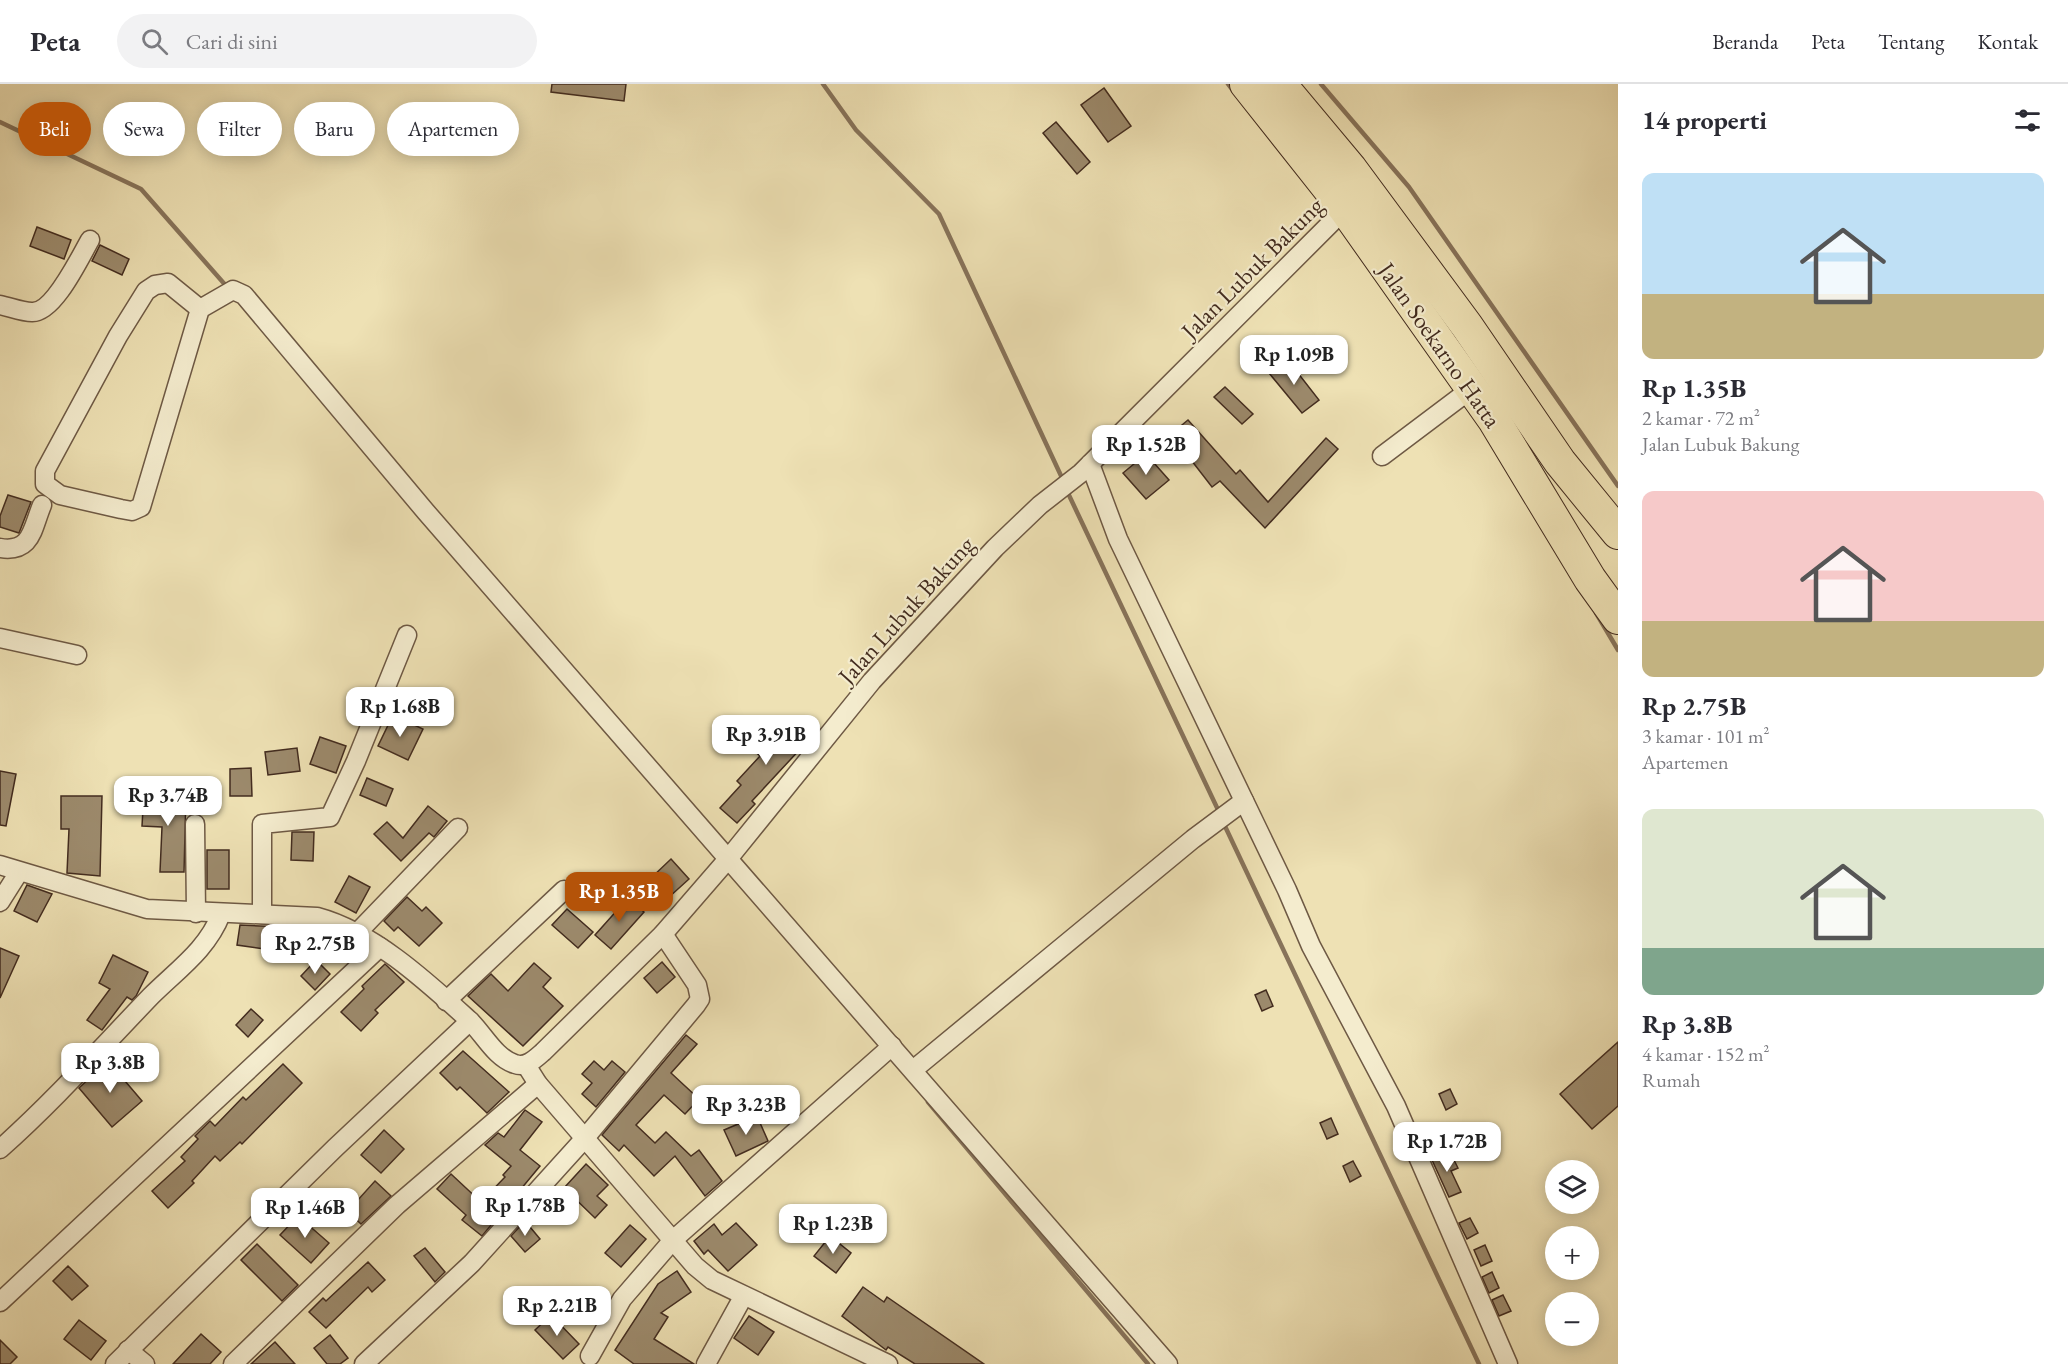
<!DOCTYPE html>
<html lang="id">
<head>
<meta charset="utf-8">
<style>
	:root { --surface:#fff; --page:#f2f2f3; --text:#2b2b33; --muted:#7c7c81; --line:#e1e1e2; --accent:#b45309 }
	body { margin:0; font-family:"EB Garamond",serif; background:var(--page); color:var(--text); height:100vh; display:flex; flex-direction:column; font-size:22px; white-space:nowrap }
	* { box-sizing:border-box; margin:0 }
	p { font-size:20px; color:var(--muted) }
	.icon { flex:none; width:33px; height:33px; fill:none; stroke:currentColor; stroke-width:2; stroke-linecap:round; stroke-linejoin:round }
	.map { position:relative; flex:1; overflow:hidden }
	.panel { display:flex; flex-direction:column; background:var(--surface); width:450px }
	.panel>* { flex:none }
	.top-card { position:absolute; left:18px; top:18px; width:570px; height:54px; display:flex; gap:12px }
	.tools { position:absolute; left:1545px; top:1076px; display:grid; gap:12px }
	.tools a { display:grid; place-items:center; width:54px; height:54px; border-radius:50%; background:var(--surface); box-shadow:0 3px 15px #0003; font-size:30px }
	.price { position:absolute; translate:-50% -51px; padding:0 14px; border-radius:12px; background:#fff; color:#222; font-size:20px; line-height:39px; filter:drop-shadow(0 2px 3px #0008) }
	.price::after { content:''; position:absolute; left:50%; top:36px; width:18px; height:14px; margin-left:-9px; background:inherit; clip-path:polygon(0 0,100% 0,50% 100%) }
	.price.on { background:var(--accent); color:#fff }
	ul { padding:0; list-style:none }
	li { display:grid; align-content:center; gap:12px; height:318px; padding:0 24px }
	li span { display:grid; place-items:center; height:186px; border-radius:12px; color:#555 }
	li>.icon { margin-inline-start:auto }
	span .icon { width:108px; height:108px; fill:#fffc; stroke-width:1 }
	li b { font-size:26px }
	h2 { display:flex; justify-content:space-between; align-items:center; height:72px; padding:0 24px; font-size:26px }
	.pill { padding:0 21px; border-radius:27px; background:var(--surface); box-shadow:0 3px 15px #0003; font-size:21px; line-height:54px }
	.pill.on { background:var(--accent); color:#fff }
	header { display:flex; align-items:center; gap:36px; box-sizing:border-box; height:84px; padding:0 30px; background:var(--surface); border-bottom:2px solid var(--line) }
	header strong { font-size:28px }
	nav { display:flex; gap:33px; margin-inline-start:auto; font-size:21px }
	.search { width:420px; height:54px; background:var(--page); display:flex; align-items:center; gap:15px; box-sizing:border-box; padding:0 21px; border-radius:33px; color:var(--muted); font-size:22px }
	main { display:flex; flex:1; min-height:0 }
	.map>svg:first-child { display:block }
</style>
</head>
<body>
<header>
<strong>Peta</strong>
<div class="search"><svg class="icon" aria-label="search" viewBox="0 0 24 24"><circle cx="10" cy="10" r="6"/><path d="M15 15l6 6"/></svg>Cari di sini</div>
<nav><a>Beranda</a><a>Peta</a><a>Tentang</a><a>Kontak</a></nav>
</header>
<main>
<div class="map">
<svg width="1618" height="1280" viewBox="0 0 1618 1280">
	<rect width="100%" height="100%" fill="#eee1b4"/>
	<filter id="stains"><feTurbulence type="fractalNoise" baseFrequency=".00333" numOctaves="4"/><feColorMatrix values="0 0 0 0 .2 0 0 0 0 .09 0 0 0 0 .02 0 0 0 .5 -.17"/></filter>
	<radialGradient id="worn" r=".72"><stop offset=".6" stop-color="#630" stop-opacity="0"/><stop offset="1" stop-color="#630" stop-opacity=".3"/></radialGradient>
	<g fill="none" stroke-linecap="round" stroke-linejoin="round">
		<g stroke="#87735a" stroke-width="4.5">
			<path d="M823 0 856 46 939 130 1063 396"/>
			<path d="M1228 0 1234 8"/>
			<path d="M1321 0 1409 103 1618 402"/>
			<path d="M0 38 141 105 228 204"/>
			<path d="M1067 407 1220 730"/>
			<path d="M1596 529 1618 566"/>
			<path d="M1223 738 1479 1280"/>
			<path d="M928 1018 1148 1280"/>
		</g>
	</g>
	<g fill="#9c8a6c" stroke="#432c1f" stroke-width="1.5">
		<path d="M552 0H626L624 17 551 8Z"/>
		<path d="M1104 4 1131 42 1108 58 1081 21Z"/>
		<path d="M1056 38 1090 78 1077 90 1043 49Z"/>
		<path d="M37 143 71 156 64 175 30 162Z"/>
		<path d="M100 161 129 175 122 191 92 177Z"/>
		<path d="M1287 275 1319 316 1302 329 1269 289Z"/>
		<path d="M1225 303 1253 330 1242 340 1214 313Z"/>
		<path d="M1188 336 1236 390 1240 386 1268 418 1326 354 1338 365 1265 444 1220 397 1212 403 1171 350Z"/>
		<path d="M1146 370 1169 396 1146 415 1123 389Z"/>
		<path d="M8 411 31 418 19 449 0 443V432Z"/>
		<path d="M393 631 423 645 408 676 378 662Z"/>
		<path d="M799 633 816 648 752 717 755 720 737 739 720 724 741 701 737 697 760 672 744 658 756 645 774 661Z"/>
		<path d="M320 653 346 662 336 689 310 680Z"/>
		<path d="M297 664 300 687 268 691 265 668Z"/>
		<path d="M251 684 252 712H230V685Z"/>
		<path d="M0 687 16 690 6 742 0 741Z"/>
		<path d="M367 694 393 705 386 722 360 711Z"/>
		<path d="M144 708 186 711 184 788H160L162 743 142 742Z"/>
		<path d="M61 712H102L100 792 67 789 69 745H61Z"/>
		<path d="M428 722 447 737 434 753 429 749 401 777 374 750 387 738 403 754Z"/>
		<path d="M292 748H314L313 777 291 776Z"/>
		<rect x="207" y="766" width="22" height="39"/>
		<path d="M671 775 689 795 668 814 650 795Z"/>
		<path d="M349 792 370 803 356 829 335 818Z"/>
		<path d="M27 801 52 810 37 838 14 827Z"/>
		<path d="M407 813 422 827 426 823 442 839 419 862 398 843 394 847 384 837Z"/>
		<path d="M628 814 644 828 611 865 595 851Z"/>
		<path d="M567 825 593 848 578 864 552 841Z"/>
		<path d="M240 841 284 843 312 848 307 871 237 861Z"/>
		<path d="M0 864 19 872 0 914Z"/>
		<path d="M113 871 148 888 136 912 132 916 127 913 102 946 87 936 110 905 99 899Z"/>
		<path d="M316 876 330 890 315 906 301 892Z"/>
		<path d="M662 878 675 893 657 909 644 894Z"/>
		<path d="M534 879 551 894 543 903 563 922 523 962 468 912 491 890 508 907Z"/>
		<path d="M385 880 404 898 375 926 378 929 361 947 341 928 364 905 362 902Z"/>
		<path d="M1266 906 1273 922 1262 927 1255 911Z"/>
		<path d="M251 925 263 936 248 953 236 941Z"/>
		<path d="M686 951 697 960 671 989 699 1015 685 1030 664 1011 636 1041 655 1059 666 1048 691 1072 699 1066 722 1097 705 1112 675 1072 654 1092 624 1061 619 1067 602 1051Z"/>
		<path d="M1618 958V1022L1592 1045 1560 1010Z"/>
		<path d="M463 967 509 1008 487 1029 460 1003 457 1006 440 989Z"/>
		<path d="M108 977 142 1017 112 1043 79 1004Z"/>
		<path d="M594 977 604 986 612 977 625 988 596 1023 582 1010 592 999 582 990Z"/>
		<path d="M283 980 302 999 242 1060 240 1058 220 1077 215 1072 192 1097 194 1099 168 1124 152 1107 185 1077 181 1073 198 1055 195 1052 210 1037 215 1042 243 1013 246 1016Z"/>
		<path d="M1450 1005 1457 1020 1446 1026 1439 1010Z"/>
		<path d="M525 1026 542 1038 520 1066 540 1082 482 1152 462 1136 466 1131 437 1105 451 1090 481 1118 505 1093 503 1091 511 1082 485 1061 498 1049 504 1053Z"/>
		<path d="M757 1032 768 1057 736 1072 724 1046Z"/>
		<path d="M1331 1034 1338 1050 1327 1055 1320 1039Z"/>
		<path d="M384 1046 404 1065 381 1089 361 1071Z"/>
		<path d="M1450 1068 1458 1084 1451 1087 1461 1108 1449 1113 1432 1076Z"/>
		<path d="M1353 1077 1361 1092 1350 1098 1343 1082Z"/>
		<path d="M586 1080 608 1101 597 1112 607 1121 595 1134 564 1104Z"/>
		<path d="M375 1097 391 1112 361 1140 344 1124 354 1114 357 1117Z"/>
		<path d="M298 1132 329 1159 311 1179 280 1151Z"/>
		<path d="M1470 1134 1478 1149 1467 1155 1459 1139Z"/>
		<path d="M525 1137 540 1155 525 1168 511 1152Z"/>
		<path d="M736 1139 757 1161 728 1187 708 1166 704 1170 694 1157 714 1140 722 1151Z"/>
		<path d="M630 1141 646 1155 621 1183 605 1169Z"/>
		<path d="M830 1152 851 1169 836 1189 814 1172Z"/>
		<path d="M257 1160 298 1201 282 1217 241 1176Z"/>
		<path d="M1485 1161 1492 1177 1481 1182 1474 1166Z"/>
		<path d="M425 1164 445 1188 435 1198 414 1172Z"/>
		<path d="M368 1178 385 1196 372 1208 368 1203 326 1244 309 1228 323 1214 326 1217Z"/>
		<path d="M68 1182 88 1202 72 1216 53 1197Z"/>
		<path d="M677 1187 691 1208 661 1229 668 1233 654 1255 694 1280H634L615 1266 658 1200Z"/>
		<path d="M1492 1188 1499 1204 1489 1209 1482 1193Z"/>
		<path d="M863 1203 884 1218 887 1213 984 1280H915L888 1263 886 1266 842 1232Z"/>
		<path d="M1503 1211 1511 1227 1499 1232 1492 1216Z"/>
		<path d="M551 1231 579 1260 563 1275 535 1246Z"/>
		<path d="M749 1232 774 1248 758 1271 734 1254Z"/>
		<path d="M79 1236 106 1257 91 1276 64 1255Z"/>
		<path d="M201 1250 221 1268 210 1280H173Z"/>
		<path d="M330 1251 348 1274 340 1280H327L314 1264Z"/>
		<path d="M0 1256 17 1273 10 1280H0Z"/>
		<path d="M275 1258 295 1280H251Z"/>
	</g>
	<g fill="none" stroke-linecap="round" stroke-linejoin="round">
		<defs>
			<g id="minor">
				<path d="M0 221C10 223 22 228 32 228 54 229 80 173 90 156"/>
				<path d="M200 225 168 199 155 201 146 207 118 252 45 387V400L60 411 121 425 132 427 141 423 200 225 233 206 244 211 426 428 1168 1280"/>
				<path d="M1382 372 1471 305"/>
				<path d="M1090 380 1118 455 1287 806 1311 862 1396 1022 1508 1280"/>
				<path d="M0 464C32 469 32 445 42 421"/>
				<path d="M0 554 77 571"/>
				<path d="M195 740 196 829"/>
				<path d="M0 781 147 825 317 833C373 848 426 897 469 936 483 949 495 974 515 980 526 984 535 975 543 968L663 850 728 775 872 597 995 464 1040 421 1081 389 1345 125"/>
				<path d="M0 818 19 788"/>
				<path d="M262 830V740L330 733 356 677 407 551"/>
				<path d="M358 848 458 744"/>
				<path d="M446 917 564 806"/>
				<path d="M526 981 538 1000 695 1182 712 1196 888 1280"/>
				<path d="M913 986 1193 755 1244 717"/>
				<path d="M0 1065C54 1017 101 964 151 912 177 886 207 866 221 830"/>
				<path d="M0 1218 380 863"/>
				<path d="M128 1266 145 1280"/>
				<path d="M590 1272 622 1215 673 1156 892 962"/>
				<path d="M115 1280 335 1064 470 937"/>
				<path d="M233 1280 397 1121 538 1000"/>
				<path d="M364 1280 472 1179 585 1054 696 921 700 915 697 901 663 850"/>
				<path d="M706 1280 743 1213"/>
			</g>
			<g id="trunk">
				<path d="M1246 0 1345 125 1494 336 1590 495 1618 534"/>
				<path d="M1280 0 1351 85 1467 242 1560 378 1618 449"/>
			</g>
		</defs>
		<use href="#minor" stroke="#6e5944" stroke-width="21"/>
		<use href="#trunk" stroke="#432c1f" stroke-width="34"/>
		<use href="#minor" stroke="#f4ecce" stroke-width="18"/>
		<use href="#trunk" stroke="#eee1b4" stroke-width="32"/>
	</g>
	<g text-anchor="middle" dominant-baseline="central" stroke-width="4.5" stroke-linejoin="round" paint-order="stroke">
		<g font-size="24" fill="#432c1f" stroke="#f4ecce">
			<text transform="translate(1252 184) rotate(-45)">Jalan Lubuk Bakung</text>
			<text transform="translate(1440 261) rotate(55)">Jalan Soekarno Hatta</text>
			<text transform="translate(906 526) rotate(-48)">Jalan Lubuk Bakung</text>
		</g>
	</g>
	<rect width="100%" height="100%" filter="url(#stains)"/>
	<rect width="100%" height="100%" fill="url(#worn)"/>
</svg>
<div class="tools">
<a><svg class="icon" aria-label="layers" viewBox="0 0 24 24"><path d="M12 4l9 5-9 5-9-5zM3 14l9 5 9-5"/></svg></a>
<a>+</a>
<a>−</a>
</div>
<b class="price" style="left:1294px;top:302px">Rp 1.09B</b>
<b class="price" style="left:1146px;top:392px">Rp 1.52B</b>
<b class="price" style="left:400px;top:654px">Rp 1.68B</b>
<b class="price" style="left:766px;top:682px">Rp 3.91B</b>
<b class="price" style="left:168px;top:743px">Rp 3.74B</b>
<b class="price on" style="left:619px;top:839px">Rp 1.35B</b>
<b class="price" style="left:315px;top:891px">Rp 2.75B</b>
<b class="price" style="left:110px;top:1010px">Rp 3.8B</b>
<b class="price" style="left:746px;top:1052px">Rp 3.23B</b>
<b class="price" style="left:1447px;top:1089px">Rp 1.72B</b>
<b class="price" style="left:525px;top:1153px">Rp 1.78B</b>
<b class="price" style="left:305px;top:1155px">Rp 1.46B</b>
<b class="price" style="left:833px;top:1171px">Rp 1.23B</b>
<b class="price" style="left:557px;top:1253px">Rp 2.21B</b>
<div class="top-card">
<a class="pill on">Beli</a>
<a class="pill">Sewa</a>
<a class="pill">Filter</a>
<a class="pill">Baru</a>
<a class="pill">Apartemen</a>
</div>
</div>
<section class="panel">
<h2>14 properti<svg class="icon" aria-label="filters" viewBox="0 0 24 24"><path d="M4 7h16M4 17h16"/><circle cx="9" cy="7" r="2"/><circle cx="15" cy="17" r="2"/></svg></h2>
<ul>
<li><span style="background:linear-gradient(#bfe0f5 65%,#c2b280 0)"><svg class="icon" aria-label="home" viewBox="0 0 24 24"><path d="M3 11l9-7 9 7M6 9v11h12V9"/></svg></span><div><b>Rp 1.35B</b><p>2 kamar · 72 m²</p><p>Jalan Lubuk Bakung</p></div></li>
<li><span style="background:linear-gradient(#f6c9c9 70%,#c2b280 0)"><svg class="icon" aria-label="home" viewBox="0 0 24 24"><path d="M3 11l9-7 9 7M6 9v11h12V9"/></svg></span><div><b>Rp 2.75B</b><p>3 kamar · 101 m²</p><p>Apartemen</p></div></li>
<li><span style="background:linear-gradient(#dfe7d0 75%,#7fa58c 0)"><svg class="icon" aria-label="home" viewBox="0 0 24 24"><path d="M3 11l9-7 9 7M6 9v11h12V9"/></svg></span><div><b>Rp 3.8B</b><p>4 kamar · 152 m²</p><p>Rumah</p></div></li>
</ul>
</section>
</main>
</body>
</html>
